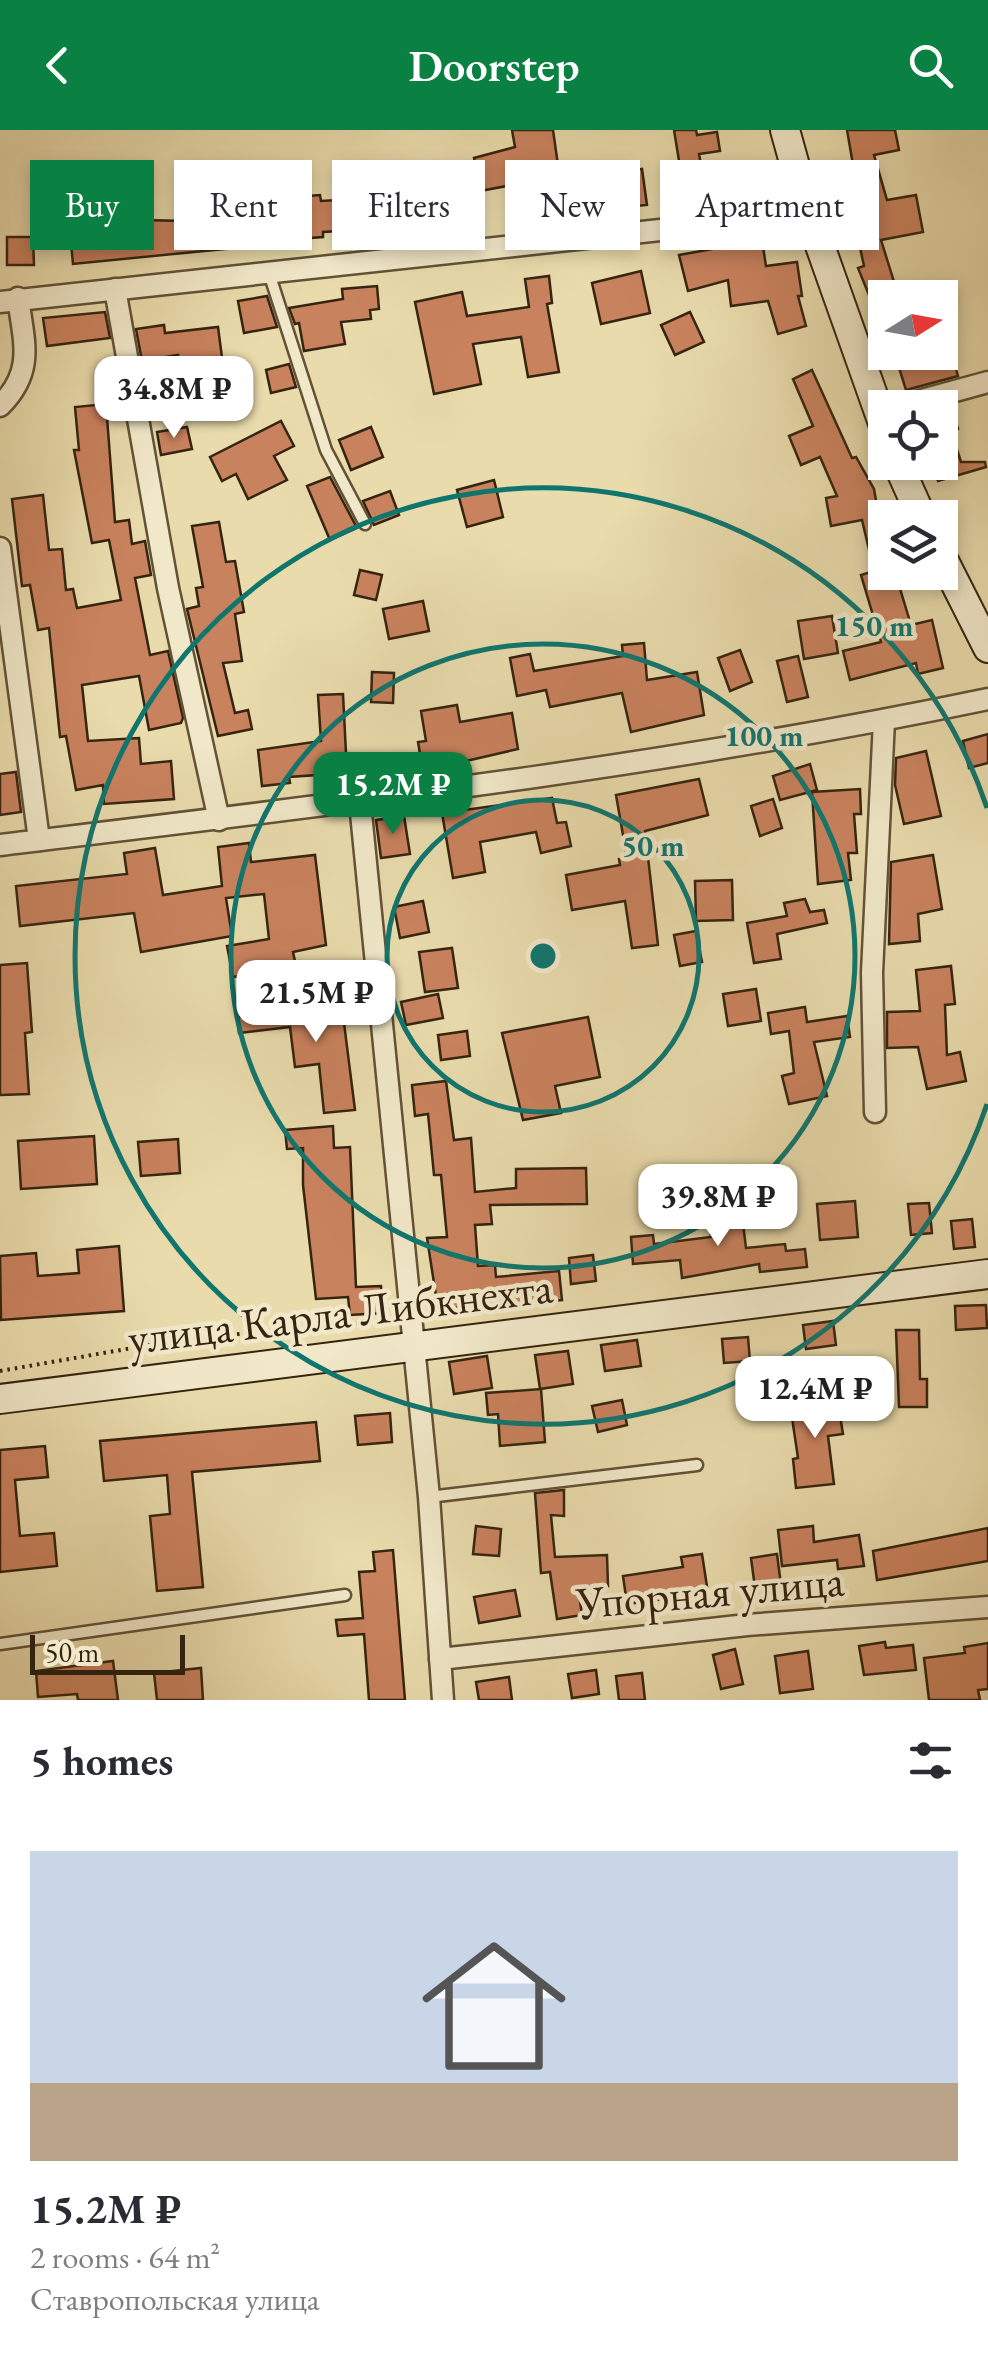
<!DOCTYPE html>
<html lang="en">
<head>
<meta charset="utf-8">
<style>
	:root { --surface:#fff; --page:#f2f2f3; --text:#2b2b33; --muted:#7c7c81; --accent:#0b8043 }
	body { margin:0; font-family:"EB Garamond",serif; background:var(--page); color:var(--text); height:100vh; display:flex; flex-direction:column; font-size:38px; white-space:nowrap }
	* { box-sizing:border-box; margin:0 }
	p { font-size:32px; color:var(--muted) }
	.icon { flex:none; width:55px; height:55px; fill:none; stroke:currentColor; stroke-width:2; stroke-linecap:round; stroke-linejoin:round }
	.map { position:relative; height:1570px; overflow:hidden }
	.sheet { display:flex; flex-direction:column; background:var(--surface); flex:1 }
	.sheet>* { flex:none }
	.hud { position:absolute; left:30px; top:30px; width:930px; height:90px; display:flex; gap:20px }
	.needle { width:65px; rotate:79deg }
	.fabs { position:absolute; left:868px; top:150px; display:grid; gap:20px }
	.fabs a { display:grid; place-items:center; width:90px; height:90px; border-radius:0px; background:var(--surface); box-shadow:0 5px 15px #0003; font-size:50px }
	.scale { position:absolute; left:30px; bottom:25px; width:155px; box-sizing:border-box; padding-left:10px; border:5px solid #35240f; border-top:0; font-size:28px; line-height:35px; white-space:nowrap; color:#35240f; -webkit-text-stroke:8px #f1e8c9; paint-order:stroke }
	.price { position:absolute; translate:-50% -85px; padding:0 22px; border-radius:20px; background:#fff; color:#222; font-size:32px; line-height:65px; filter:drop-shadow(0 2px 5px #0008) }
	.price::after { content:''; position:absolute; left:50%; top:60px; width:30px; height:22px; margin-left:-15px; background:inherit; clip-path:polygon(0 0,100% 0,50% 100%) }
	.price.active { background:var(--accent); color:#fff }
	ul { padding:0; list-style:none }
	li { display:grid; align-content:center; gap:20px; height:530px; padding:0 30px }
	li span { display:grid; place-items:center; height:310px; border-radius:0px; color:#555 }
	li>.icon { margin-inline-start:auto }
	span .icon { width:180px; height:180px; fill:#fffc; stroke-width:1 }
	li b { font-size:42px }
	h2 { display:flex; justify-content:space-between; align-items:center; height:120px; padding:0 30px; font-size:42px }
	.pill { padding:0 35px; border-radius:0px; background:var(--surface); box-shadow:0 5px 15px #0003; font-size:35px; line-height:90px }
	.pill.active { background:var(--accent); color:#fff }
	header { display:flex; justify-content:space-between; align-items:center; height:130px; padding:0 30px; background:var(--accent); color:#fff; font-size:45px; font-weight:600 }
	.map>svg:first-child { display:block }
</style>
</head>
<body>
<header><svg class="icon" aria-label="back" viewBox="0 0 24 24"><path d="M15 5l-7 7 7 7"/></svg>Doorstep<svg class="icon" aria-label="search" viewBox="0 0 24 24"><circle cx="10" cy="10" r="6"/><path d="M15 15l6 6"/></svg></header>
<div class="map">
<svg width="988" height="1570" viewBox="0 0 988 1570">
	<rect width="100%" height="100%" fill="#e9dbac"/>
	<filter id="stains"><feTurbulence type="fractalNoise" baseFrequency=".002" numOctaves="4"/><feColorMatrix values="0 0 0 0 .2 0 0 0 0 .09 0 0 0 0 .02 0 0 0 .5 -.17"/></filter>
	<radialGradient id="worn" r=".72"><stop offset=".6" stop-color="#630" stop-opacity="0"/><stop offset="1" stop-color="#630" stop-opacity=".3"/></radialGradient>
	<g fill="#c9825e" stroke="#35240f" stroke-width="2.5">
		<path d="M512 0H553L560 49 585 45 590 79 565 82 566 89 518 96 512 55 480 61 474 28 515 17Z"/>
		<path d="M674 0H696L697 5 717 2 720 21 699 24 702 40 681 43Z"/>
		<path d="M847 0H895L899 20 874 25 887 70 916 65 923 102 881 110 895 155 885 158V191L880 192 858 138 864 136 845 48 855 46Z"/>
		<path d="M642 39 647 75 626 77 621 42Z"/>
		<path d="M320 65 321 71 372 68 373 78 421 69 426 96 323 102V107L298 109 294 67Z"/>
		<path d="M260 76 263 101 243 103 240 78Z"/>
		<path d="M141 80 142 90 233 92 234 118 73 134 69 91Z"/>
		<path d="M7 107H33L34 135H7Z"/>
		<path d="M762 110 766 136 797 132 802 166H798L806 196 778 204 768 171 731 176 728 150 688 161 679 125Z"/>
		<path d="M641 141 650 183 601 194 592 153Z"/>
		<path d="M549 146 552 173 547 174 559 242 528 247 521 207 473 214 481 254 434 264 415 172 462 162 467 186 529 177 525 149Z"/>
		<path d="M377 156 379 179 370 180 371 189 341 192 345 214 304 221 299 193 295 194 289 178 343 169 342 159Z"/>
		<path d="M267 166 277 197 244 203 238 171Z"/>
		<path d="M105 182 110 208 47 216 43 188Z"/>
		<path d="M690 182 704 212 675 225 661 195Z"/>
		<path d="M164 195 165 203 218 197 228 273 185 279 178 225 142 231 136 199Z"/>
		<path d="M894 222H951L958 246 906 260Z"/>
		<path d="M289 234 296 257 271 263 266 240Z"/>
		<path d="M812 240 852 328 856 327 874 359 880 393 885 392V442H895L911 495 932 490 943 538 918 544 916 533 850 550 843 521 881 512 861 445 874 441 862 390 831 396 826 368 837 366 820 327 801 335 789 306 813 296 793 249Z"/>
		<path d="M106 274 115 392 129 390 132 414 145 411 151 445 135 448 150 525 168 521 183 588 181 593 149 600 139 546 82 555 88 611 139 608 141 634 171 631 174 669 104 674 103 655 76 660 66 606 60 607 49 498 38 500 30 455 22 456 12 369 43 365 49 420 62 419 66 460 73 459 77 478 121 470 109 410 92 413 74 320H79L75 277Z"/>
		<path d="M952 276 958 299 951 301 961 332H985L986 337 938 351 932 332H940V279Z"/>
		<path d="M281 291 294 316 274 326 287 350 248 369 236 344 222 351 210 327Z"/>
		<path d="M187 297 192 319 161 325 157 302Z"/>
		<path d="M371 297 383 327 351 340 339 310Z"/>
		<path d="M330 347 357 398 330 410 307 356Z"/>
		<path d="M494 350 503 387 467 397 457 360Z"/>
		<path d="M390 361 399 385 374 395 363 371Z"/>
		<path d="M219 392 226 432 235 431 244 482 235 484 242 531 223 533 235 583 248 580 252 599 218 606 187 479 199 476 196 458 203 457 192 396Z"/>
		<path d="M360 440 382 445 376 470 354 465Z"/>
		<path d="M423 471 429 501 389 509 383 479Z"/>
		<path d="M832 486 838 523 804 529 798 491Z"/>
		<path d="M644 513 647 550 697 542 704 585 631 602 622 563 550 577 546 560 517 566 510 528 530 524 534 541 623 526 622 515Z"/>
		<path d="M740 520 752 552 730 561 718 528Z"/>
		<path d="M798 526 808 567 787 572 777 531Z"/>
		<path d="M372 542 394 543 393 573 371 572Z"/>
		<path d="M343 564 347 643 289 647 290 653 262 656 258 620 321 611 318 565Z"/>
		<path d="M457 575 460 592 512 583 518 619 423 641 418 612 426 611 421 581Z"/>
		<path d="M988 604V633L969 638 963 611Z"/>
		<path d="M926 621 941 686 904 694 895 655 896 628Z"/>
		<path d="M810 634 817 660 780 670 773 646Z"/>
		<path d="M16 642 21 682 0 685V644Z"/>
		<path d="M699 649 708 685 645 701 658 815 632 818 625 771 572 780 566 745 620 735 619 729 627 728 616 665Z"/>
		<path d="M860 659 861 684H854L857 723H848L851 750 818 754 812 662Z"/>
		<path d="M552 668 557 693 566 692 571 716 541 723 536 702 480 712 485 742 453 748 442 683Z"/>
		<path d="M773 669 782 698 760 706 751 676Z"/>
		<path d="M404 686 410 724 381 728 376 690Z"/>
		<path d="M249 713 251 732 315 725 326 815 293 822 296 836 233 847 227 816 269 809 264 764 226 768 232 806 141 822 134 783 20 796 16 756 127 744 124 723 155 718 163 765 222 756 218 717Z"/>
		<path d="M933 725 942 779 918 784 920 811 889 814 891 732Z"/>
		<path d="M732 750 733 790 696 791 695 751Z"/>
		<path d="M805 769 810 782 824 780 827 793 777 804 781 829 754 833 747 793 787 786 784 773Z"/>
		<path d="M423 771 429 802 400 808 394 777Z"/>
		<path d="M696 801 702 832 680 836 674 805Z"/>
		<path d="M452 818 458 858 425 862 419 822Z"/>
		<path d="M27 833 32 902 25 903 29 964 0 965V835Z"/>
		<path d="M951 836 955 874 945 875 947 925 960 922 966 951 927 959 918 917 887 918V882L920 881 916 840Z"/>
		<path d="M756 859 761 891 728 896 723 864Z"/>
		<path d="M438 864 443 888 406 895 401 872Z"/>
		<path d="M356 868 358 883 343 885 355 980 324 983 319 934 295 937 290 897 239 903 237 887Z"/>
		<path d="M805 877 807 892 847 886 850 907 814 912 827 966 789 974 782 946 794 943 789 901 771 904 768 883Z"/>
		<path d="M588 887 600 947 555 956 561 983 523 990 502 903Z"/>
		<path d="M467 901 470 926 441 930 438 905Z"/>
		<path d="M446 951 454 1010 471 1008 475 1062 516 1058V1039L586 1038 587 1074 490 1075 492 1094 475 1095 478 1136 495 1135 496 1147 559 1141 562 1170 438 1179 427 1108 447 1107 441 1045H434L428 984 415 986 412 955Z"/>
		<path d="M333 996 334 1018 350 1017 356 1157 381 1156 383 1183 350 1185 348 1167 316 1169 303 1055V1018L287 1019 285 1000Z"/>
		<path d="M94 1006 97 1054 21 1059 18 1011Z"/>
		<path d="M178 1009 180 1043 141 1046 138 1012Z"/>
		<path d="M855 1071 858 1107 820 1110 817 1074Z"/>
		<path d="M929 1073 932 1103 911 1105 908 1074Z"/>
		<path d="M741 1077 746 1118 785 1114 786 1121 805 1119 807 1137 760 1142 759 1134 682 1148 680 1130 633 1134 631 1107 653 1105 654 1114 711 1107 708 1081Z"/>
		<path d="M972 1089 975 1117 954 1119 951 1091Z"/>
		<path d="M119 1116 124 1181 1 1190 0 1126 36 1123 38 1146 79 1143 77 1120Z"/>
		<path d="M593 1125 596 1151 571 1154 569 1128Z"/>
		<path d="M986 1175 987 1198 956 1200 955 1176Z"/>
		<path d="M833 1191 836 1215 806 1219 803 1195Z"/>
		<path d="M896 1200H919L920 1249H927V1277H899Z"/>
		<path d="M748 1207 750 1231 724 1233 722 1209Z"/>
		<path d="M637 1210 641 1236 605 1241 601 1215Z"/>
		<path d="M568 1221 573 1254 540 1259 535 1225Z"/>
		<path d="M487 1226 492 1258 454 1264 449 1232Z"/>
		<path d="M541 1259 545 1312 500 1316 498 1284 488 1285 486 1263Z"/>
		<path d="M837 1267 843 1304 828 1306 834 1354 796 1358 793 1329 798 1328 790 1274Z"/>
		<path d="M622 1270 627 1295 598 1302 592 1276Z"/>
		<path d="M390 1283 392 1312 358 1315 355 1286Z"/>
		<path d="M316 1292 320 1331 192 1342 203 1457 157 1461 150 1386 170 1384 167 1345 104 1351 100 1311Z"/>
		<path d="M45 1316 48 1347 15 1350 20 1406 54 1403 57 1436 0 1442V1320Z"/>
		<path d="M564 1360V1386L551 1385 555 1427 607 1425 608 1456 578 1457 582 1485 557 1489 550 1442 541 1443 535 1363Z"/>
		<path d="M476 1396 501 1399 499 1426 473 1424Z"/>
		<path d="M813 1396 814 1412 859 1405 864 1436 838 1439 837 1430 782 1436 778 1400Z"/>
		<path d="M988 1398V1431L877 1450 873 1421Z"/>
		<path d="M393 1420 405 1570H369L364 1504 338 1506 336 1490 363 1488 359 1442 375 1441 373 1422Z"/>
		<path d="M702 1424 708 1463 627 1474 623 1446 683 1437 681 1427Z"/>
		<path d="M777 1424 781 1455 755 1458 751 1428Z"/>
		<path d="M515 1460 520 1486 479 1493 474 1467Z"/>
		<path d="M885 1512 886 1518 913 1515 916 1540 864 1545 859 1516Z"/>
		<path d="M988 1513V1559L978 1560 980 1570H929L924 1528 965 1523 964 1517Z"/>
		<path d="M735 1519 743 1554 721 1559 713 1525Z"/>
		<path d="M808 1521 813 1559 780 1563 775 1526Z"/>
		<path d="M113 1531 118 1570H78L77 1564 38 1567 36 1541Z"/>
		<path d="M201 1538 203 1570H157L154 1543Z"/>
		<path d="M596 1540 599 1564 572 1568 568 1544Z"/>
		<path d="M642 1543 645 1570H619L616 1546Z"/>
		<path d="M509 1547 512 1570H479L476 1552Z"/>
	</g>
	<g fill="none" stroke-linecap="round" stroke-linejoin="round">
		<defs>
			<g id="lane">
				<path d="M269 143 326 320 365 394"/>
				<path d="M429 1367 697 1335"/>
				<path d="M0 1514 345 1465"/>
			</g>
			<g id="street">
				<path d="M115 159 168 458 219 690"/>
				<path d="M0 172 706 95 807 79"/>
				<path d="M0 276C35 241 24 213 18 168"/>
				<path d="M893 278 988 252"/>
				<path d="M0 418 39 710"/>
				<path d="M360 673 429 1367 443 1570"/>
				<path d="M0 715C330 675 662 637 988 569"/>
				<path d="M875 982 872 843 884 590"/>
				<path d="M440 1529 747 1495 988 1477"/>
			</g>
			<g id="secondary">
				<path d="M785 0 807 79 885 299"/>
				<path d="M897 332 922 388"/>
				<path d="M940 423 988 518"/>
				<path d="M0 1269 988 1144"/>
			</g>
		</defs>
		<use href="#lane" stroke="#625236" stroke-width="15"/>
		<use href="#street" stroke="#625236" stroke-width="25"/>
		<use href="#secondary" stroke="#35240f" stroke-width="32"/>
		<path stroke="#35240f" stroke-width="4" stroke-dasharray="2.5 5" stroke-linecap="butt" d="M0 1241 184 1209 392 1190"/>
		<use href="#lane" stroke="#f1e8c9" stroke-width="10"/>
		<use href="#street" stroke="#f1e8c9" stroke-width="20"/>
		<use href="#secondary" stroke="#f1e8c9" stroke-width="28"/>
	</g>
	<g fill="none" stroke="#0f766e" stroke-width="5">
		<circle cx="543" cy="826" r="156"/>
		<circle cx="543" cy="826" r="312"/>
		<path d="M987 974A468 468 0 1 1 987 678"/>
	</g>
	<g text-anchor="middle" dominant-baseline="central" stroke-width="9" stroke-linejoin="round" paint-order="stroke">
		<g font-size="45" fill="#35240f" stroke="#f1e8c9">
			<text transform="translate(340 1182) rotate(-7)">улица Карла Либкнехта</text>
			<text transform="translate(710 1461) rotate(-5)">Упорная улица</text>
		</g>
	</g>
	<circle cx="543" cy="826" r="15" fill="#0f766e" stroke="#f1e8c9" stroke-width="5"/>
	<g font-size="30" text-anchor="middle" font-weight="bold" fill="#0f766e" stroke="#f1e8c9" stroke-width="9" stroke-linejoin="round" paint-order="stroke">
		<text x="874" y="506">150 m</text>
		<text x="764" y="616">100 m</text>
		<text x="653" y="726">50 m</text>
	</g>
	<rect width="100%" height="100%" filter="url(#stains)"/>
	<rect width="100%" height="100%" fill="url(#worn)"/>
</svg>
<div class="fabs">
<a><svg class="needle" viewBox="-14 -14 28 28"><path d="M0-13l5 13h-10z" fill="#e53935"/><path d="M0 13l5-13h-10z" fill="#7c7c81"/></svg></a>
<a><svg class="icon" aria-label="locate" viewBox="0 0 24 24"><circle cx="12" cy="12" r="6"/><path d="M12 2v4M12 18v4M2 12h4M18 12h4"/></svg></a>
<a><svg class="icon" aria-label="layers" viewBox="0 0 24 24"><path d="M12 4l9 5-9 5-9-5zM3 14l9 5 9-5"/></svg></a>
</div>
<div class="scale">50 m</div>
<b class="price" style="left:174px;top:311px">34.8M ₽</b>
<b class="price active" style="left:393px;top:707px">15.2M ₽</b>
<b class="price" style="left:316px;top:915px">21.5M ₽</b>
<b class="price" style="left:718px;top:1119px">39.8M ₽</b>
<b class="price" style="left:815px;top:1311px">12.4M ₽</b>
<div class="hud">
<a class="pill active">Buy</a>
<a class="pill">Rent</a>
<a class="pill">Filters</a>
<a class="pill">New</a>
<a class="pill">Apartment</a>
</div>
</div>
<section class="sheet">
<h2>5 homes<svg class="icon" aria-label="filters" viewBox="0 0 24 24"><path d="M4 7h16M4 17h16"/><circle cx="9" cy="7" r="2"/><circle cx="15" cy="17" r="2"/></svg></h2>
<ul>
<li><span style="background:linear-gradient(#c9d6e8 75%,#b9a48a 0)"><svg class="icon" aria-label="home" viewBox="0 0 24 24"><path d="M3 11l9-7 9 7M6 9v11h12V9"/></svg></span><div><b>15.2M ₽</b><p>2 rooms · 64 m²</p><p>Ставропольская улица</p></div></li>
</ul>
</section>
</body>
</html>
